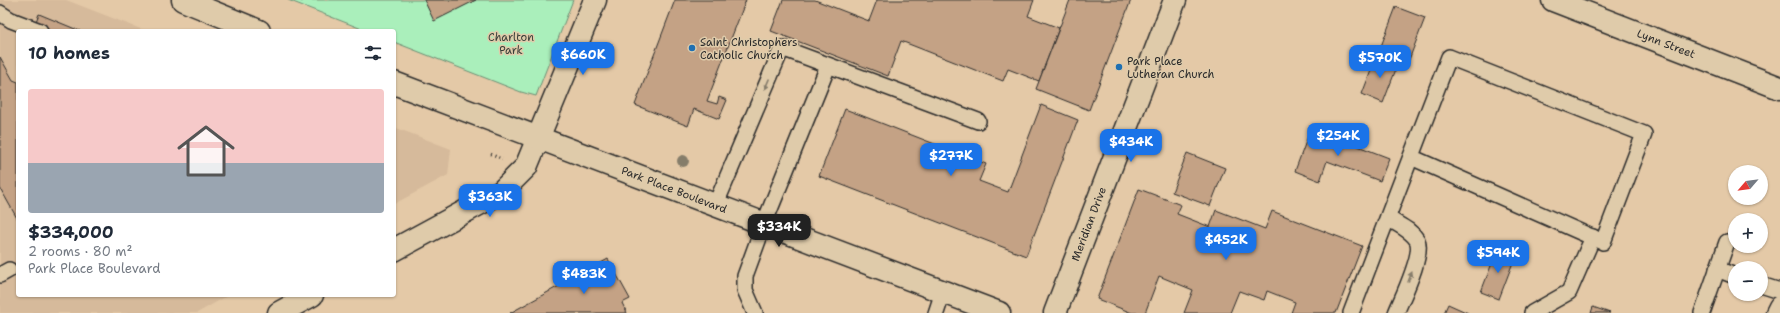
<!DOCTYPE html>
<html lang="en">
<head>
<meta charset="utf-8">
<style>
	:root { --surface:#fff; --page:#f2f2f3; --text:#1f2937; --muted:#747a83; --accent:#1a73e8 }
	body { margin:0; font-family:"Shantell Sans",sans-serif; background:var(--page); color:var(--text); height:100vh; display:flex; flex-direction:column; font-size:15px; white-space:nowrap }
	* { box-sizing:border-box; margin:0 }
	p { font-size:13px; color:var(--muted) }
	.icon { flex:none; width:22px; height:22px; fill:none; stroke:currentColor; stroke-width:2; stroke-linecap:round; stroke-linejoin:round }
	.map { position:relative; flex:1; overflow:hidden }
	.sheet { position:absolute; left:16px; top:29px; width:380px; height:268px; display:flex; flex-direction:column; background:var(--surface); border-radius:4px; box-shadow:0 1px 3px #0004 }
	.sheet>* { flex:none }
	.needle { width:26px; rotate:242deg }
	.controls { position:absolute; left:1728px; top:165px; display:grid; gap:8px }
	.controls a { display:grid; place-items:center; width:40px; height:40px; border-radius:50%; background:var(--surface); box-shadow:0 1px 3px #0004; font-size:20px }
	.price { position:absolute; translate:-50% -34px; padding:0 9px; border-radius:8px; background:var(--accent); color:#fff; font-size:13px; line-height:26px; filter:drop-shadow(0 1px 2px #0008) }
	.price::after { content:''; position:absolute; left:50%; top:24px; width:12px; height:9px; margin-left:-6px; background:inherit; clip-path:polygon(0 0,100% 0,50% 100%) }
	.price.active { background:#222; color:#fff }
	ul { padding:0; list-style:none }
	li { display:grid; align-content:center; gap:8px; height:212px; padding:0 12px }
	li span { display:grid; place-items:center; height:124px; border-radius:4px; color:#555 }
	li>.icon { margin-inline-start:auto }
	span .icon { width:72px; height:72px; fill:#fffc; stroke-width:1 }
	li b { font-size:17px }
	h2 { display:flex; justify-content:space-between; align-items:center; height:48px; padding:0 12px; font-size:17px }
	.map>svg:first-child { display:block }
</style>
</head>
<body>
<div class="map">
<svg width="1780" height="313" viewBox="0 0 1780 313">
	<rect width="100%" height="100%" fill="#e4c9a7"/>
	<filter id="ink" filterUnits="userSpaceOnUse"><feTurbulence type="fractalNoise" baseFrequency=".025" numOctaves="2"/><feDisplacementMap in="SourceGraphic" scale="8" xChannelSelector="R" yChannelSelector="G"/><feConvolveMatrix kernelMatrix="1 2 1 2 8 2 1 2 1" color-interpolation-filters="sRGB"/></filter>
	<g filter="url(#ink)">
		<g fill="#d6ba9b">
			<path d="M0 0H66L146 31H18V295H229L197 313H0Z"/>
			<path d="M394 127 451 149 448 175 394 204Z"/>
		</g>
		<path fill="#aaefbb" stroke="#6a8d73" d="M288 0H573L536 96 521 92 394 42V31H367Z"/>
		<g fill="#c4a285" stroke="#2b2b2b">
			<path d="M424 0H476L434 21Z"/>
			<path d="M675 0H746L707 101 717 104 719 97 727 100 719 119 694 109 688 126 635 105Z"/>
			<path d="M783 0H815L869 21 877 0H1034L1028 16 1059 28 1039 81 1008 69 1003 81 901 41 888 76 771 31Z"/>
			<path d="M1070 0H1131L1089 110 1036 89Z"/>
			<path d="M1396 7 1425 18 1407 65 1378 54Z"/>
			<path d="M39 14 80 31H32Z"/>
			<path d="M1377 55 1398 64 1383 103 1362 94Z"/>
			<path d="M0 57 13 80 18 82V220L0 188Z"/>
			<path d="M1041 105 1078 120 1026 256 819 176 845 109 986 164 979 181 1008 192Z"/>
			<path d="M1311 128 1389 158 1380 181 1327 161 1320 181 1295 171Z"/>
			<path d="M1187 153 1225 168 1210 206 1172 192Z"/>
			<path d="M1139 189 1181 205 1177 214 1210 227 1216 210 1265 229 1272 211 1362 246 1336 313H1291L1295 302 1267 291 1264 300 1239 291 1230 313H1184L1193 290 1159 276 1145 313H1132L1097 299Z"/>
			<path d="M1497 250 1515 257 1499 299 1481 292Z"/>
			<path d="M608 259 630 299 622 303 627 313H510Z"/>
			<path d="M1448 304 1468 313H1444Z"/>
			<path d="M1593 307 1610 313H1591Z"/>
		</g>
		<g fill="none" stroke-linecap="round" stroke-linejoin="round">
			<defs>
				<g id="service">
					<path d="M0 13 11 20 40 31"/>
					<path d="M715 206 782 48 978 121"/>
					<path d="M1388 218C1398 225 1410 229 1417 240 1424 254 1402 298 1396 313"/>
					<path d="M1717 269 1735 276"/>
					<path d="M0 275 9 270"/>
					<path d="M1761 285 1780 291"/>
					<path d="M755 313 745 290V276L764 224 828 66"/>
					<path d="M936 313 943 292"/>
					<path d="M1351 313 1449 57 1644 134 1603 242 1411 157"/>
					<path d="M1532 313 1569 292 1593 237"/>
					<path d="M1702 313 1727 242"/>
				</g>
				<g id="minor">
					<path d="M1553 0 1780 88"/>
					<path d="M394 250 501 192 526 167 595 0"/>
					<path d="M279 313 312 295"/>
					<path d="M1055 313 1175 0"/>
				</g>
				<g id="tertiary">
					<path d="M183 0 259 31"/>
					<path d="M394 83 999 313"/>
				</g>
				<path id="secondary" d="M1777 313 1780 307"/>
			</defs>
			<use href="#service" stroke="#2b2b2b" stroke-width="18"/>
			<use href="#minor" stroke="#2b2b2b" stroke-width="25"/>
			<use href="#tertiary" stroke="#2b2b2b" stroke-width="25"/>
			<use href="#secondary" stroke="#2b2b2b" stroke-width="25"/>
			<g stroke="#2b2b2b" stroke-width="2.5" stroke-dasharray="1 3" stroke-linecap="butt">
				<path d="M301 1 302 0"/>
				<path d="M491 154 502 159"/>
			</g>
			<use href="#service" stroke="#dfcbaa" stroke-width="15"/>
			<use href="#minor" stroke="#dfcbaa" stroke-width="22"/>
			<use href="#tertiary" stroke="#dfcbaa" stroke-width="22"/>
			<use href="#secondary" stroke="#dfcbaa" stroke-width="22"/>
		</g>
		<circle fill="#857d6a" cx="683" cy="161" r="6"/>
		<defs><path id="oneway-solid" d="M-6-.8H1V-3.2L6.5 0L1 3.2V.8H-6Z"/></defs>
		<g fill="#857b6a">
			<use href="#oneway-solid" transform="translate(767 84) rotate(113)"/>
			<use href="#oneway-solid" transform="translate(1410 277) rotate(-69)"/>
		</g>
	</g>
	<g fill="#1f6fb2" stroke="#dfcbaa" stroke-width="1.5">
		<circle cx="692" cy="48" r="4"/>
		<circle cx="1119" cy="67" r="4"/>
	</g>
	<g text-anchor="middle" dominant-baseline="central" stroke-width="3" stroke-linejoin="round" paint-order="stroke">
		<g font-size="11" fill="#383f39" stroke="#dfcbaa">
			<text x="511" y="37">Charlton<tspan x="511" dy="13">Park</tspan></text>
		</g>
		<g font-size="11" fill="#2b2b2b" stroke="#dfcbaa" text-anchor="start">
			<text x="700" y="42">Saint Christophers<tspan x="700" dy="13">Catholic Church</tspan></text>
			<text x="1127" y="61">Park Place<tspan x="1127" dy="13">Lutheran Church</tspan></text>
		</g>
		<g font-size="11" fill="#2b2b2b" stroke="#dfcbaa">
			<text transform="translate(1666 44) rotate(21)">Lynn Street</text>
			<text transform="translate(674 190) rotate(21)">Park Place Boulevard</text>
			<text transform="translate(1089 224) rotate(-69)">Meridian Drive</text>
		</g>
	</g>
</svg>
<div class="controls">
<a><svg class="needle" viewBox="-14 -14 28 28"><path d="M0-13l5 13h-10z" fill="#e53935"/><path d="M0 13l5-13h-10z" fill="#747a83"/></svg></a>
<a>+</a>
<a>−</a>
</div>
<b class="price" style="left:583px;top:76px">$660K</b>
<b class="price" style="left:1380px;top:79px">$570K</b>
<b class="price" style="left:1338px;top:157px">$254K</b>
<b class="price" style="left:1131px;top:163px">$434K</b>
<b class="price" style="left:951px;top:177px">$277K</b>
<b class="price" style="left:490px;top:218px">$363K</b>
<b class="price active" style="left:779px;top:248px">$334K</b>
<b class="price" style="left:1226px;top:261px">$452K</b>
<b class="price" style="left:1498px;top:274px">$594K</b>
<b class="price" style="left:584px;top:295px">$483K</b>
<section class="sheet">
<h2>10 homes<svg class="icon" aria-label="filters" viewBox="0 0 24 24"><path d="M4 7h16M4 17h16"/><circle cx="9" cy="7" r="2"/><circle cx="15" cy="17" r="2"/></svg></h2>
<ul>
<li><span style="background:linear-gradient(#f6c9c9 60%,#9aa5b1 0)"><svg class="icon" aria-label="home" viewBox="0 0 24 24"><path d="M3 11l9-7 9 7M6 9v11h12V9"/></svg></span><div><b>$334,000</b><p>2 rooms · 80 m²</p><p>Park Place Boulevard</p></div></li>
</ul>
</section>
</div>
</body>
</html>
